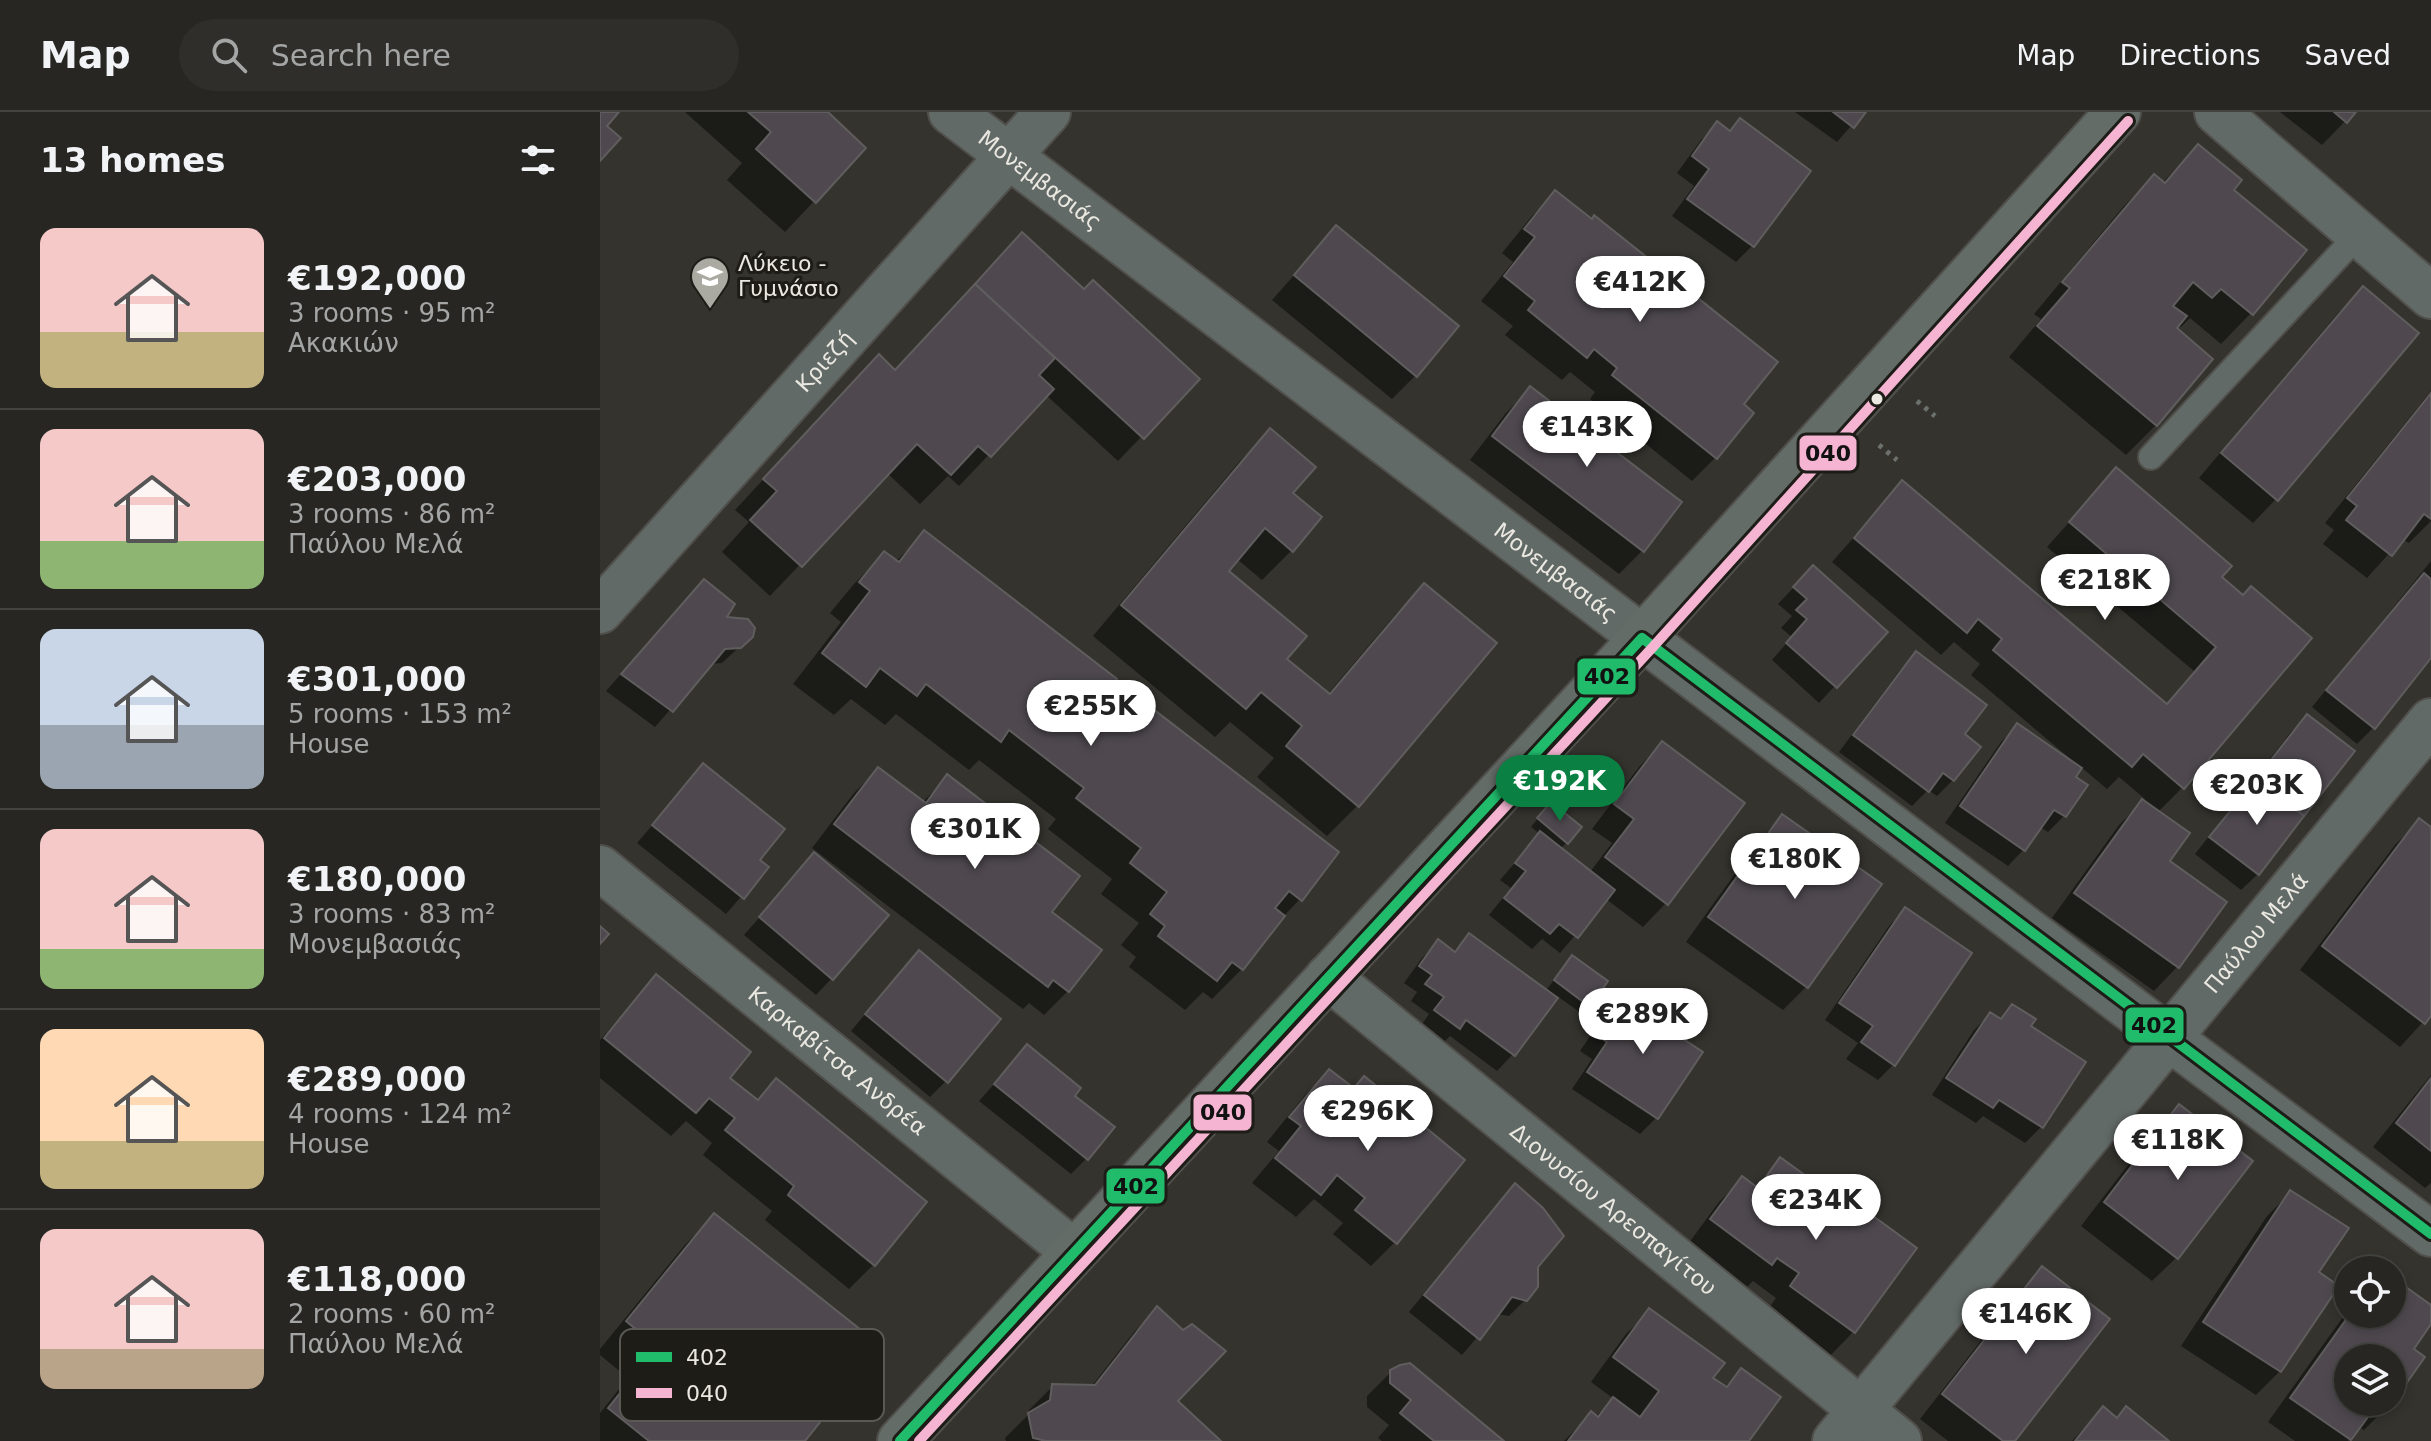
<!DOCTYPE html>
<html lang="en">
<head>
<meta charset="utf-8">
<style>
	:root { --surface:#272622; --page:#2f2e2a; --text:#f1f3f6; --muted:#a4a5a5; --line:#434340; --accent:#0b8043 }
	body { margin:0; font-family:"DejaVu Sans",sans-serif; background:var(--page); color:var(--text); height:100vh; display:flex; flex-direction:column; font-size:30px; white-space:nowrap }
	* { box-sizing:border-box; margin:0 }
	p { font-size:26px; color:var(--muted) }
	.icon { flex:none; width:44px; height:44px; fill:none; stroke:currentColor; stroke-width:2; stroke-linecap:round; stroke-linejoin:round }
	.map { position:relative; flex:1; overflow:hidden }
	.panel { display:flex; flex-direction:column; background:var(--surface); width:600px }
	.panel>* { flex:none }
	.tools { position:absolute; left:1734px; top:1144px; display:grid; gap:16px }
	.tools a { display:grid; place-items:center; width:72px; height:72px; border-radius:50%; background:var(--surface); box-shadow:0 4px 12px #0003,0 0 0 2px var(--line); font-size:40px }
	.price { position:absolute; translate:-50% -68px; padding:0 18px; border-radius:28px; background:#fff; color:#222; font-size:26px; line-height:52px; filter:drop-shadow(0 2px 4px #0008) }
	.price::after { content:''; position:absolute; left:50%; top:48px; width:24px; height:18px; margin-left:-12px; background:inherit; clip-path:polygon(0 0,100% 0,50% 100%) }
	.price.selected { background:var(--accent); color:#fff }
	ul { padding:0; list-style:none }
	li { display:flex; align-items:center; gap:24px; height:200px; padding:0 40px }
	li+li { border-top:2px solid var(--line) }
	li span { display:grid; place-items:center; flex:none; width:224px; height:160px; border-radius:16px; color:#555 }
	li>.icon { margin-inline-start:auto }
	span .icon { width:96px; height:96px; fill:#fffc; stroke-width:1 }
	li b { font-size:34px }
	h2 { display:flex; justify-content:space-between; align-items:center; height:96px; padding:0 40px; font-size:34px }
	header { display:flex; align-items:center; gap:48px; box-sizing:border-box; height:112px; padding:0 40px; background:var(--surface); border-bottom:2px solid var(--line) }
	header strong { font-size:38px }
	nav { display:flex; gap:44px; margin-inline-start:auto; font-size:28px }
	.search { width:560px; height:72px; background:var(--page); display:flex; align-items:center; gap:20px; box-sizing:border-box; padding:0 28px; border-radius:44px; color:var(--muted); font-size:30px }
	main { display:flex; flex:1; min-height:0 }
	.map>svg:first-child { display:block }
</style>
</head>
<body>
<header>
<strong>Map</strong>
<div class="search"><svg class="icon" aria-label="search" viewBox="0 0 24 24"><circle cx="10" cy="10" r="6"/><path d="M15 15l6 6"/></svg>Search here</div>
<nav><a>Map</a><a>Directions</a><a>Saved</a></nav>
</header>
<main>
<section class="panel">
<h2>13 homes<svg class="icon" aria-label="filters" viewBox="0 0 24 24"><path d="M4 7h16M4 17h16"/><circle cx="9" cy="7" r="2"/><circle cx="15" cy="17" r="2"/></svg></h2>
<ul>
<li><span style="background:linear-gradient(#f6c9c9 65%,#c2b280 0)"><svg class="icon" aria-label="home" viewBox="0 0 24 24"><path d="M3 11l9-7 9 7M6 9v11h12V9"/></svg></span><div><b>€192,000</b><p>3 rooms · 95 m²</p><p>Ακακιών</p></div></li>
<li><span style="background:linear-gradient(#f6c9c9 70%,#8fb573 0)"><svg class="icon" aria-label="home" viewBox="0 0 24 24"><path d="M3 11l9-7 9 7M6 9v11h12V9"/></svg></span><div><b>€203,000</b><p>3 rooms · 86 m²</p><p>Παύλου Μελά</p></div></li>
<li><span style="background:linear-gradient(#c9d6e8 60%,#9aa5b1 0)"><svg class="icon" aria-label="home" viewBox="0 0 24 24"><path d="M3 11l9-7 9 7M6 9v11h12V9"/></svg></span><div><b>€301,000</b><p>5 rooms · 153 m²</p><p>House</p></div></li>
<li><span style="background:linear-gradient(#f6c9c9 75%,#8fb573 0)"><svg class="icon" aria-label="home" viewBox="0 0 24 24"><path d="M3 11l9-7 9 7M6 9v11h12V9"/></svg></span><div><b>€180,000</b><p>3 rooms · 83 m²</p><p>Μονεμβασιάς</p></div></li>
<li><span style="background:linear-gradient(#ffd9b3 70%,#c2b280 0)"><svg class="icon" aria-label="home" viewBox="0 0 24 24"><path d="M3 11l9-7 9 7M6 9v11h12V9"/></svg></span><div><b>€289,000</b><p>4 rooms · 124 m²</p><p>House</p></div></li>
<li><span style="background:linear-gradient(#f6c9c9 75%,#b9a48a 0)"><svg class="icon" aria-label="home" viewBox="0 0 24 24"><path d="M3 11l9-7 9 7M6 9v11h12V9"/></svg></span><div><b>€118,000</b><p>2 rooms · 60 m²</p><p>Παύλου Μελά</p></div></li>
</ul>
</section>
<div class="map">
<svg width="1831" height="1329" viewBox="0 0 1831 1329">
	<rect width="100%" height="100%" fill="#34332e"/>
	<g fill="#0007">
		<path d="M85 0H225L264 36 185 120 127 68 142 51Z"/>
		<path d="M1195 0H1263L1237 30Z"/>
		<path d="M1680 0H1754L1722 33Z"/>
		<path d="M1140 9 1208 59 1152 134 1136 150 1072 104 1094 74 1077 61 1101 28 1118 12 1129 20Z"/>
		<path d="M1598 34 1631 78 1704 138 1651 201 1621 232 1590 206 1581 215 1577 212 1556 313 1526 343 1409 245 1441 207 1434 202 1524 94 1554 64 1562 71Z"/>
		<path d="M955 81 1141 293 1151 301 1115 346 1092 369 990 287 995 280 970 260 962 268 905 223 913 214 881 189 913 150 902 141 932 104Z"/>
		<path d="M736 116 816 263 792 287 672 188Z"/>
		<path d="M399 147 484 180 597 267 518 349 446 283 359 374 348 364 320 392 287 361 170 484 122 440 149 410 135 398 249 275 294 259Z"/>
		<path d="M1763 177 1676 387 1653 411 1599 366 1739 200Z"/>
		<path d="M930 277 1043 438 1019 462 870 348 906 301Z"/>
		<path d="M1831 279V409L1809 431 1802 427 1767 466 1723 432 1734 418 1725 411Z"/>
		<path d="M670 319 690 382 692 438 662 468 637 447 626 460 684 547 727 583 794 504 824 474 757 694 727 724 657 665 674 646 630 610 615 625 493 524 640 349Z"/>
		<path d="M1516 358 1620 466 1643 486 1583 675 1558 700 1567 750 1624 791 1577 855 1554 879 1452 806 1519 713 1545 687 1519 665 1507 677 1481 655 1474 665 1485 674 1464 704 1448 720 1440 715 1424 737 1408 754 1345 711 1401 630 1417 614 1471 651 1473 649 1371 563 1380 552 1354 530 1341 543 1232 450 1302 371 1565 593 1594 559 1447 435Z"/>
		<path d="M325 421 498 588 522 607 540 589 700 787 681 807 642 857 612 887 603 880 585 898 529 855 536 845 521 833 539 811 501 782 512 767 448 717 456 707 379 648 369 658 296 602 285 613 251 587 234 603 193 572 241 510 230 501 254 472 284 442 295 450Z"/>
		<path d="M1831 449V543L1773 616 1757 632 1712 595Z"/>
		<path d="M1197 472 1285 520 1219 591 1172 548 1192 525 1181 516 1192 504 1178 492Z"/>
		<path d="M88 486 151 524 122 551 110 552 55 615 6 579Z"/>
		<path d="M1316 542 1362 622 1353 668 1337 684 1328 678 1312 694 1239 640 1300 558Z"/>
		<path d="M1707 604 1658 762 1641 778 1595 742 1691 620Z"/>
		<path d="M1062 631 1066 791 1043 815 1006 787 960 841 942 827 932 837 889 803 911 776 900 768 940 722 931 715 943 700 967 730 960 737 990 760 1012 731 992 717 1039 655Z"/>
		<path d="M103 654 158 749 166 756 126 802 37 731Z"/>
		<path d="M278 657 322 691 347 665 449 800 499 838 468 879 444 903 429 891 423 897 212 736 254 681Z"/>
		<path d="M1183 704 1206 875 1183 898 1086 830 1159 728Z"/>
		<path d="M1819 709 1831 718V901L1800 935 1700 858 1795 733Z"/>
		<path d="M216 741 232 866 216 883 144 823Z"/>
		<path d="M1305 797 1294 952 1278 968 1246 947 1258 931 1225 908 1289 814Z"/>
		<path d="M869 823 945 880 965 853 988 893 981 901 957 884 913 942 897 959 850 924 842 932 820 915 829 902 811 889 817 880 804 871 822 846 838 830 852 841Z"/>
		<path d="M303 857 346 969 330 985 251 919Z"/>
		<path d="M56 865 128 966 155 989 176 969 324 1090 273 1153 249 1177 165 1108 172 1099 103 1043 112 1031 86 1009 71 1024 0 966V928Z"/>
		<path d="M1042 883 1057 912 1100 941 1056 1006 1040 1022 972 977 992 947 980 939 997 914 1013 898 1023 903Z"/>
		<path d="M1412 894 1428 915 1483 950 1441 1015 1425 1031 1383 1004 1376 1011 1332 983 1374 918 1390 902 1399 908Z"/>
		<path d="M427 935 472 984 487 1046 471 1062 379 989Z"/>
		<path d="M729 959 795 1018 809 1004 862 1048 795 1130 771 1154 733 1122 743 1111 714 1087 696 1105 652 1071 679 1039 667 1030 705 983Z"/>
		<path d="M1831 963V1071L1825 1076 1773 1035Z"/>
		<path d="M1579 995 1651 1050 1576 1146 1552 1169 1481 1114 1555 1018Z"/>
		<path d="M1181 1048 1217 1096 1234 1108 1251 1091 1315 1137 1253 1220 1230 1244 1167 1199 1176 1186 1153 1169 1147 1175 1088 1132 1119 1090 1143 1066 1154 1075Z"/>
		<path d="M915 1074 936 1154 925 1188 909 1204 897 1202 862 1243 809 1200 899 1090Z"/>
		<path d="M1691 1080 1717 1161 1680 1259 1656 1283 1581 1234 1667 1104Z"/>
		<path d="M114 1103 202 1329H0V1301L28 1266 0 1243V1237L84 1134Z"/>
		<path d="M1442 1157 1413 1329H1348L1320 1307 1418 1181Z"/>
		<path d="M1792 1168 1831 1195V1209L1811 1237 1792 1288V1246H1748V1290H1791L1787 1295 1764 1318 1759 1315 1748 1329H1695L1668 1310 1748 1198V1202H1792Z"/>
		<path d="M557 1197 575 1289 618 1329H406L405 1326 428 1303 429 1298 453 1274 491 1275 534 1220Z"/>
		<path d="M1050 1199 1110 1266 1124 1276 1141 1259 1146 1329H964L991 1302 995 1305 1014 1287 991 1270 1026 1222Z"/>
		<path d="M791 1260 901 1329H782L778 1326 789 1313 767 1295V1284Z"/>
		<path d="M1503 1297 1516 1307 1566 1329H1472Z"/>
	</g>
	<g fill="#4f494f" stroke="#5f5d5d" stroke-width="2">
		<path d="M0 0H19L7 14 21 26 0 49Z"/>
		<path d="M148 0H228L266 36 216 91 156 37 171 20Z"/>
		<path d="M1233 0H1266L1254 16Z"/>
		<path d="M1734 0H1756L1747 11Z"/>
		<path d="M1140 6 1211 59 1154 135 1087 87 1109 57 1092 44 1117 9 1130 19Z"/>
		<path d="M1598 32 1642 68 1634 78 1707 138 1653 203 1621 177 1612 186 1593 170 1573 194 1587 204 1577 216 1613 247 1557 314 1437 214 1470 176 1462 170 1554 62 1565 71Z"/>
		<path d="M955 78 992 107 994 103 1178 250 1144 292 1154 301 1117 347 1012 263 1017 256 994 237 987 246 928 198 935 189 904 164 935 125 924 117Z"/>
		<path d="M736 113 859 214 817 265 694 163Z"/>
		<path d="M422 120 484 177 493 168 600 267 544 327 375 172Z"/>
		<path d="M375 172 455 246 439 263 454 277 391 345 378 334 351 363 317 332 202 455 150 408 177 379 163 367 279 242 295 258Z"/>
		<path d="M1763 174 1819 221 1678 389 1621 341Z"/>
		<path d="M930 274 1082 390 1044 440 892 324Z"/>
		<path d="M1831 281V407L1824 402 1792 444 1746 408 1757 394 1747 386Z"/>
		<path d="M670 316 716 355 693 381 722 405 693 440 665 416 629 459 707 524 687 547 730 582 824 471 897 531 759 695 686 634 702 614 661 580 646 597 521 493Z"/>
		<path d="M1516 355 1632 454 1622 465 1643 483 1651 474 1712 526 1584 677 1543 642 1532 655 1393 538 1402 527 1378 507 1367 521 1254 426 1302 368 1567 592 1616 535 1469 410Z"/>
		<path d="M324 418 517 567 501 588 524 606 540 587 739 740 702 789 689 779 675 796 685 804 643 858 632 850 617 869 558 824 565 814 550 802 567 780 530 751 541 736 476 686 484 676 409 618 401 630 326 572 317 584 280 556 266 575 222 541 270 479 259 470 284 439 299 450Z"/>
		<path d="M1213 453 1288 520 1237 576 1186 531 1207 507 1196 498 1207 487 1193 475Z"/>
		<path d="M1824 461 1831 467V546L1775 617 1726 578Z"/>
		<path d="M104 467 135 492 127 505 148 507 155 516 153 525 141 536 125 537 73 600 21 562Z"/>
		<path d="M1316 539 1387 593 1365 622 1381 635 1354 669 1343 661 1329 680 1253 623Z"/>
		<path d="M1707 602 1755 639 1704 704 1656 667Z"/>
		<path d="M1417 611 1482 656 1476 665 1488 673 1466 705 1454 698 1425 739 1360 694Z"/>
		<path d="M1062 629 1145 691 1068 793 1005 745 1034 707 1014 692Z"/>
		<path d="M103 651 185 717 160 748 169 755 144 787 52 713Z"/>
		<path d="M278 655 326 691 347 662 480 764 452 800 502 838 469 880 453 868 448 875 234 712Z"/>
		<path d="M1656 667 1704 704 1659 763 1609 725Z"/>
		<path d="M1542 687 1590 721 1570 749 1627 790 1579 856 1474 781Z"/>
		<path d="M951 690 982 715 968 732 937 706Z"/>
		<path d="M1182 702 1282 772 1208 876 1108 805Z"/>
		<path d="M1819 706 1831 715V904L1825 912 1722 834Z"/>
		<path d="M940 719 1015 778 978 826 959 812 950 822 904 786 926 759 915 751Z"/>
		<path d="M214 740 289 803 233 868 159 805Z"/>
		<path d="M1305 795 1372 841 1295 954 1261 930 1273 914 1239 891Z"/>
		<path d="M0 814 9 822 0 832Z"/>
		<path d="M869 821 958 886 915 944 866 908 860 917 834 898 844 885 825 872 832 863 819 854 838 827 855 840Z"/>
		<path d="M319 838 401 907 348 971 265 902Z"/>
		<path d="M972 843 1008 869 990 895 954 868Z"/>
		<path d="M56 862 151 940 130 966 158 988 176 966 327 1090 275 1154 188 1083 194 1074 125 1018 135 1006 109 986 96 1001 4 926Z"/>
		<path d="M1042 880 1068 898 1059 911 1103 940 1058 1007 987 960 1007 930 995 922 1013 895 1026 903Z"/>
		<path d="M1412 892 1436 907 1431 914 1486 950 1443 1016 1399 988 1393 996 1346 966 1390 900 1401 907Z"/>
		<path d="M427 932 481 976 475 984 515 1015 488 1048 394 972Z"/>
		<path d="M729 957 754 976 764 964 795 989 782 1005 796 1017 808 1001 865 1048 797 1132 755 1098 765 1086 737 1063 721 1083 675 1046 701 1014 689 1005Z"/>
		<path d="M1831 966V1039L1796 1011Z"/>
		<path d="M1579 992 1653 1049 1578 1147 1504 1090Z"/>
		<path d="M1180 1045 1231 1082 1220 1096 1236 1108 1251 1088 1317 1136 1255 1221 1190 1174 1199 1161 1177 1146 1172 1153 1110 1107 1142 1064 1158 1076Z"/>
		<path d="M915 1071 943 1096 964 1124 938 1155V1175L927 1189 912 1185 880 1228 824 1183Z"/>
		<path d="M1690 1078 1749 1116 1719 1160 1739 1174 1681 1260 1603 1210Z"/>
		<path d="M114 1101 281 1234 205 1329H49L8 1296 57 1235 26 1209Z"/>
		<path d="M1442 1154 1510 1207 1415 1329H1403L1342 1282Z"/>
		<path d="M1792 1165 1831 1193V1212L1814 1237 1825 1245 1789 1296 1780 1290H1792V1246H1748V1290H1779L1751 1328 1690 1286 1750 1202H1792Z"/>
		<path d="M557 1194 583 1218 592 1212 626 1239 578 1289 621 1329H446L433 1326 428 1301 450 1288 452 1272 495 1273Z"/>
		<path d="M1049 1196 1125 1251 1113 1266 1127 1275 1141 1256 1181 1285 1149 1329H968L991 1299 998 1305 1013 1285 1040 1305 1059 1279 1013 1245Z"/>
		<path d="M810 1251 904 1329H834L800 1301 811 1288 790 1271V1258L800 1253Z"/>
		<path d="M1503 1294 1517 1306 1526 1294 1569 1329H1475Z"/>
	</g>
	<g fill="none" stroke-linecap="round" stroke-linejoin="round">
		<defs>
			<path id="lane" d="M1551 345 1758 123"/>
			<g id="street">
				<path id="s1" d="M351 0 1569 926 1831 1122"/>
				<path d="M1617 0 1831 184"/>
				<path id="s2" d="M0 499 448 0"/>
				<path id="s3" d="M0 756 474 1140"/>
				<path id="s4" d="M728 865 1299 1329"/>
				<path id="s5" d="M1235 1329 1831 609"/>
			</g>
			<path id="secondary" d="M300 1329 1042 526 1518 0"/>
		</defs>
		<use href="#lane" stroke="#504f4b" stroke-width="28"/>
		<use href="#street" stroke="#504f4b" stroke-width="48"/>
		<use href="#secondary" stroke="#504f4b" stroke-width="48"/>
		<g stroke="#6c716e" stroke-width="5" stroke-dasharray="4 6" stroke-linecap="butt">
			<path d="M1317 289 1335 304"/>
			<path d="M1279 333 1297 348"/>
		</g>
		<use href="#lane" stroke="#626a67" stroke-width="24"/>
		<use href="#street" stroke="#626a67" stroke-width="44"/>
		<use href="#secondary" stroke="#646c68" stroke-width="44"/>
		<defs>
			<path id="bus-1" d="M300 1329 1042 526 1831 1122"/>
			<path id="bus-2" d="M319 1329 1052 536 1528 9"/>
		</defs>
		<use href="#bus-1" stroke="#1d1c17" stroke-width="16"/>
		<use href="#bus-2" stroke="#1d1c17" stroke-width="16"/>
		<use href="#bus-1" stroke="#20bc6c" stroke-width="10"/>
		<use href="#bus-2" stroke="#f5b4d2" stroke-width="10"/>
	</g>
	<defs>
		<symbol id="school-pin" viewBox="-11 -11 22 30"><path d="M0 17L-7.5 6A9.5 9.5 0 1 1 7.5 6Z" fill="#aaa9a2" stroke="#1d1c17"/><path d="M0-5L7-2L0 1L-7-2ZM-4 1L0 2.5L4 1V4Q0 6-4 4Z" fill="#fff"/></symbol>
	</defs>
	<g fill-rule="evenodd">
		<use href="#school-pin" x="88" y="142" width="44" height="60"/>
	</g>
	<circle fill="#eae8e1" stroke="#1d1c17" stroke-width="3" cx="1277" cy="287" r="7"/>
	<g text-anchor="middle" dominant-baseline="central" stroke-width="6" stroke-linejoin="round" paint-order="stroke">
		<g font-size="22" fill="#eae8e1" stroke="#1d1c17">
			<text stroke="none"><textPath href="#s1" startOffset="112">Μονεμβασιάς</textPath></text>
			<text stroke="none"><textPath href="#s2" startOffset="336">Κριεζή</textPath></text>
			<text stroke="none"><textPath href="#s1" startOffset="760">Μονεμβασιάς</textPath></text>
			<text stroke="none"><textPath href="#s5" startOffset="660">Παύλου Μελά</textPath></text>
			<text stroke="none"><textPath href="#s3" startOffset="306">Καρκαβίτσα Ανδρέα</textPath></text>
			<text stroke="none"><textPath href="#s4" startOffset="368">Διονυσίου Αρεοπαγίτου</textPath></text>
		</g>
		<g font-size="22" fill="#eae8e1" stroke="#1d1c17" text-anchor="start">
			<text x="138" y="151">Λύκειο -<tspan x="138" dy="25">Γυμνάσιο</tspan></text>
		</g>
	</g>
	<rect x="20" y="1217" width="264" height="92" rx="12" fill="#1d1c17" stroke="#5a5954" stroke-width="2"/>
	<rect x="36" y="1240" width="36" height="10" fill="#20bc6c"/>
	<rect x="36" y="1276" width="36" height="10" fill="#f5b4d2"/>
	<g font-size="22" fill="#eae8e1">
		<text x="86" y="1253">402</text>
		<text x="86" y="1289">040</text>
	</g>
	<g stroke="#1d1c17" stroke-width="3">
		<rect x="1198" y="322" width="60" height="38" rx="8" fill="#f5b4d2"/>
		<rect x="976" y="545" width="61" height="39" rx="8" fill="#20bc6c"/>
		<rect x="1524" y="894" width="61" height="38" rx="8" fill="#20bc6c"/>
		<rect x="592" y="981" width="61" height="39" rx="8" fill="#f5b4d2"/>
		<rect x="505" y="1055" width="61" height="38" rx="8" fill="#20bc6c"/>
	</g>
	<g font-size="22" text-anchor="middle" font-weight="bold" fill="#111">
		<text x="1228" y="349">040</text>
		<text x="1007" y="572">402</text>
		<text x="1554" y="921">402</text>
		<text x="623" y="1008">040</text>
		<text x="536" y="1082">402</text>
	</g>
</svg>
<div class="tools">
<a><svg class="icon" aria-label="locate" viewBox="0 0 24 24"><circle cx="12" cy="12" r="6"/><path d="M12 2v4M12 18v4M2 12h4M18 12h4"/></svg></a>
<a><svg class="icon" aria-label="layers" viewBox="0 0 24 24"><path d="M12 4l9 5-9 5-9-5zM3 14l9 5 9-5"/></svg></a>
</div>
<b class="price" style="left:1040px;top:212px">€412K</b>
<b class="price" style="left:987px;top:357px">€143K</b>
<b class="price" style="left:1505px;top:510px">€218K</b>
<b class="price" style="left:491px;top:636px">€255K</b>
<b class="price selected" style="left:960px;top:711px">€192K</b>
<b class="price" style="left:1657px;top:715px">€203K</b>
<b class="price" style="left:375px;top:759px">€301K</b>
<b class="price" style="left:1195px;top:789px">€180K</b>
<b class="price" style="left:1043px;top:944px">€289K</b>
<b class="price" style="left:768px;top:1041px">€296K</b>
<b class="price" style="left:1578px;top:1070px">€118K</b>
<b class="price" style="left:1216px;top:1130px">€234K</b>
<b class="price" style="left:1426px;top:1244px">€146K</b>
</div>
</main>
</body>
</html>
